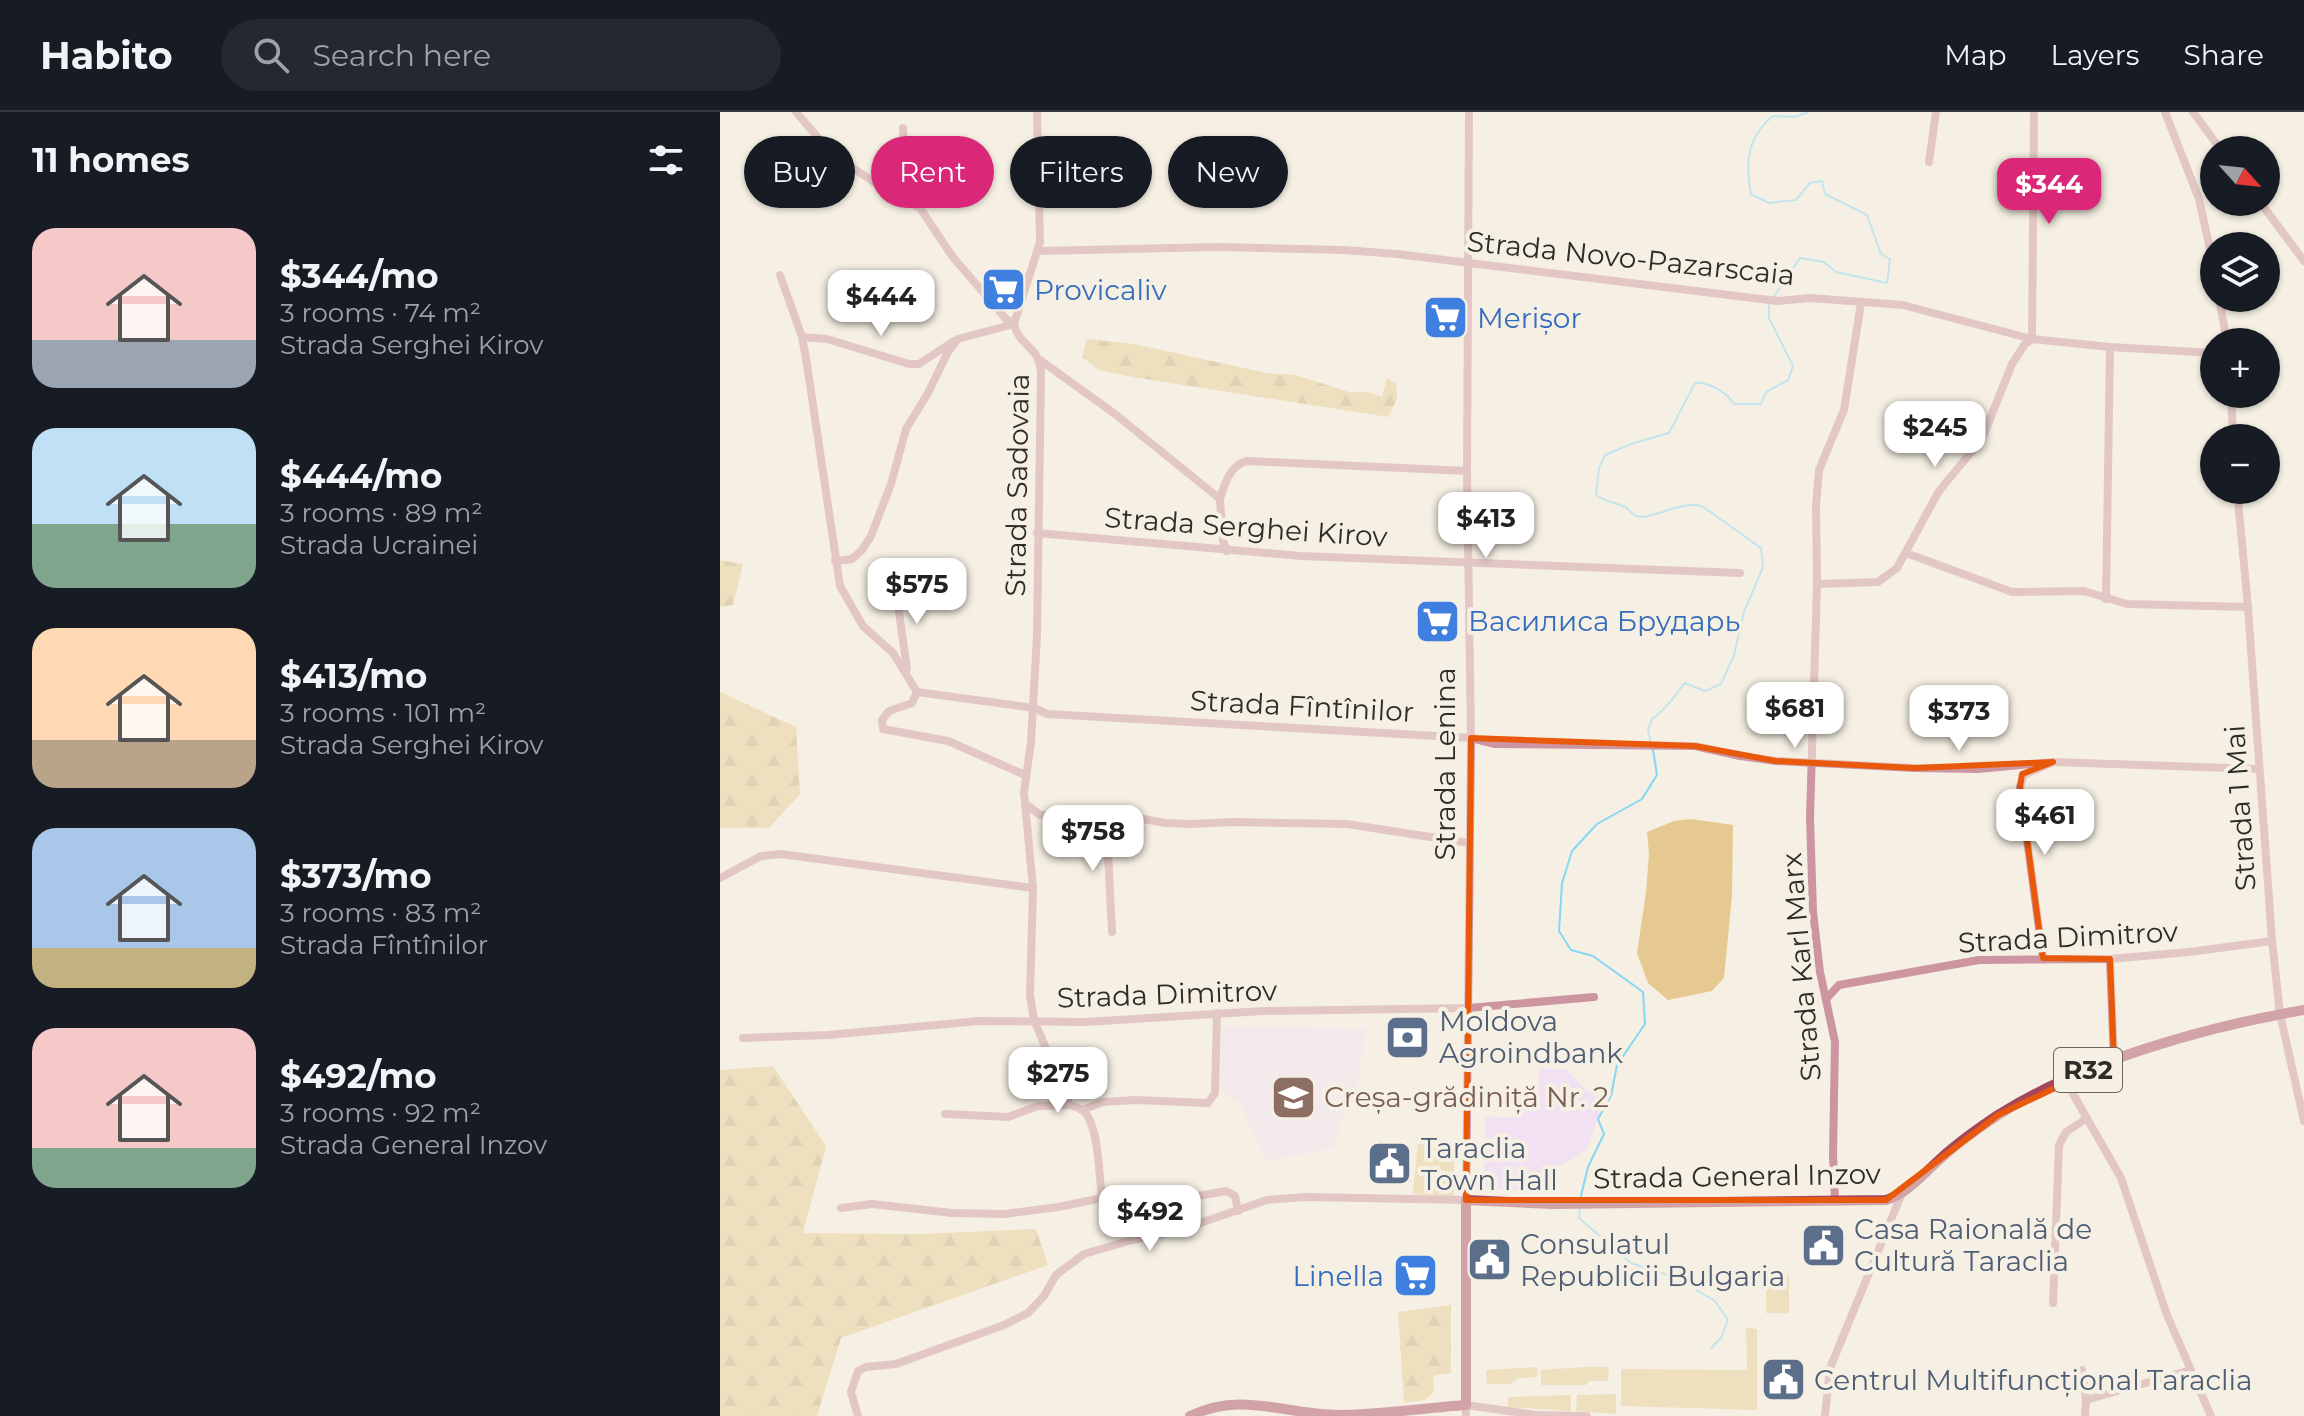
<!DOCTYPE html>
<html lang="en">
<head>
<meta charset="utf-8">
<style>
	:root { --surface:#171b24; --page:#242831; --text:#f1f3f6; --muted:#9ea1a6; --line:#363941; --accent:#db2777 }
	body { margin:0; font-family:Montserrat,sans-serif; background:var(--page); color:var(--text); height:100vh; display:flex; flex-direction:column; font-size:30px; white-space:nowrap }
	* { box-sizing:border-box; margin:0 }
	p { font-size:26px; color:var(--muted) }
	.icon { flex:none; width:44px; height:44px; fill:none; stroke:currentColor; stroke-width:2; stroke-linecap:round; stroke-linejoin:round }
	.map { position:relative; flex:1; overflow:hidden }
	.drawer { display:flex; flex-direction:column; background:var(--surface); width:720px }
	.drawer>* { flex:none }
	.top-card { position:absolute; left:24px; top:24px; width:760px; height:72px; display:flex; gap:16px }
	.needle { width:52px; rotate:117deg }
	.fabs { position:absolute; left:1480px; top:24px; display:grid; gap:16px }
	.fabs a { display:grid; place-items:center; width:80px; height:80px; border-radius:50%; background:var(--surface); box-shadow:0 2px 6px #0004; font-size:40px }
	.price { position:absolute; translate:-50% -68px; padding:0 18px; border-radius:16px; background:#fff; color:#222; font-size:26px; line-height:52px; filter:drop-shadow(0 2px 4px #0008) }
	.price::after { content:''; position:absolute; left:50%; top:48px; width:24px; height:18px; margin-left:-12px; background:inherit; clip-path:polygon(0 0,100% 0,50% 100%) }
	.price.selected { background:var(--accent); color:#fff }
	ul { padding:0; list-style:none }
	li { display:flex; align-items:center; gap:24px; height:200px; padding:0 32px }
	li span { display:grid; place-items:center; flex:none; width:224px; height:160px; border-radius:24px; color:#555 }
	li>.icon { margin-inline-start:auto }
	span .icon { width:96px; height:96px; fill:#fffc; stroke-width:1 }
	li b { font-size:34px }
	h2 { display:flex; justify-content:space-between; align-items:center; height:96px; padding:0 32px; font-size:34px }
	.tag { padding:0 28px; border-radius:36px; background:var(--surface); box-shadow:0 2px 6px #0004; font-size:28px; line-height:72px }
	.tag.selected { background:var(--accent); color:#fff }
	header { display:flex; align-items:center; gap:48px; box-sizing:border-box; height:112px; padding:0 40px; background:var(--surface); border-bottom:2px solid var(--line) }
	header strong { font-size:38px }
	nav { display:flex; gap:44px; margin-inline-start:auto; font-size:28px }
	.search { width:560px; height:72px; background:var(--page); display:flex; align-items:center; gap:20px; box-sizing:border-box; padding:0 28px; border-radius:44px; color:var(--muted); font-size:30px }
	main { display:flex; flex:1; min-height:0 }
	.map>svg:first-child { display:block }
</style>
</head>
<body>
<header>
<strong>Habito</strong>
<div class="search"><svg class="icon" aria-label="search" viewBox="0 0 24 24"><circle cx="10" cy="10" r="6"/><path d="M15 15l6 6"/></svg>Search here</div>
<nav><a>Map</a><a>Layers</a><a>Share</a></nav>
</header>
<main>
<section class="drawer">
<h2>11 homes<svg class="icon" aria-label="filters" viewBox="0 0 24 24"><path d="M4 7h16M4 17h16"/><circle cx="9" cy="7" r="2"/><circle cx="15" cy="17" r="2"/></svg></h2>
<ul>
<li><span style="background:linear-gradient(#f6c9c9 70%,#9aa5b1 0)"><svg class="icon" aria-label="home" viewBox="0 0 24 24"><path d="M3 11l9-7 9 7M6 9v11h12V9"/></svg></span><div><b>$344/mo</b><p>3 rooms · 74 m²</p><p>Strada Serghei Kirov</p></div></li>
<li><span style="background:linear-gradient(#bfe0f5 60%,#7fa58c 0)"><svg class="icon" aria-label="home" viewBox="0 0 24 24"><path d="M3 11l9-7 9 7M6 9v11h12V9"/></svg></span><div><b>$444/mo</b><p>3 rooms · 89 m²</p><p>Strada Ucrainei</p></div></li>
<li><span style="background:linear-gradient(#ffd9b3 70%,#b9a48a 0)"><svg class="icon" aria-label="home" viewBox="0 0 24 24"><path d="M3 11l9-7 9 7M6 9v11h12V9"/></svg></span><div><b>$413/mo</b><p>3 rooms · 101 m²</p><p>Strada Serghei Kirov</p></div></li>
<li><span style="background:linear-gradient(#a9c7e8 75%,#c2b280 0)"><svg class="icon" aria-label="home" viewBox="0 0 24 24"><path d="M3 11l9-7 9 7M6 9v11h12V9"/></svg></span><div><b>$373/mo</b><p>3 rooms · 83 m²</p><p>Strada Fîntînilor</p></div></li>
<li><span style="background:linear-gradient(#f6c9c9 75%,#7fa58c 0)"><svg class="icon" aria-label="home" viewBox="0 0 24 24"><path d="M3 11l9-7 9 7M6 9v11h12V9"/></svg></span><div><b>$492/mo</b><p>3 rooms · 92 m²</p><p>Strada General Inzov</p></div></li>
</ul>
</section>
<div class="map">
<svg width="1584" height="1304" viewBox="0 0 1584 1304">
	<defs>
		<pattern id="forest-firs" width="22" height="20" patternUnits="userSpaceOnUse" patternTransform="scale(2)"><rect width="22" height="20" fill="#e5c991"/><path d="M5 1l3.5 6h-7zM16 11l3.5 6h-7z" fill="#c5ad7d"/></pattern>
	</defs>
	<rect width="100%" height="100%" fill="#f6f0e4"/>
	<g fill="#f1e1f3">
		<path d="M501 914 647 916 633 994 622 1005 614 1036 545 1049 521 993 501 977Z"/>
		<path d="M819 957H846L865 977 884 988 867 1038 834 1057V1080L764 1077 765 1004 795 1006 796 1000H800V986H817Z"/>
	</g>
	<g fill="#e5c991">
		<path d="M971 707 1013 713 1012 783 1004 866 992 879 948 888 928 871 917 841 926 780 929 742 927 720 954 709Z"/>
		<path d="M698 1032 734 1034V1085L693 1082Z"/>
		<rect x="1046" y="1163" width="23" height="38"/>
		<path d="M1026 1216 1037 1217V1298L901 1294V1257L1027 1258Z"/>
		<path d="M817 1255V1265L799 1266 790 1272H767L766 1258Z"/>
		<path d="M862 1255H889L888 1269H869L866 1273H821V1258Z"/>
		<path d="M896 1282V1302L856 1299 857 1283Z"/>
		<path d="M851 1283V1299L788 1295V1285Z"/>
	</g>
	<g fill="url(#forest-firs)">
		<path d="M367 227 414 232 547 261 575 263 629 280H648L662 285 667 266 676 271 677 287 668 305 412 265 379 258 362 245Z"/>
		<path d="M0 448 23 452 13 493 0 495Z"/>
		<path d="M0 580 76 615 80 682 49 716H0Z"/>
		<path d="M53 954 106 1034 83 1121 198 1122 316 1117 328 1153 121 1226 97 1304H0V958Z"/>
		<path d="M731 1193V1261L713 1264 714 1280 705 1288 684 1291 678 1200Z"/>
	</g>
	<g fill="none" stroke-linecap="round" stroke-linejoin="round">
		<g stroke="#86d6f5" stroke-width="2">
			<path d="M1053 186 1080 146 1104 150 1116 160 1167 171 1170 147 1161 142 1147 103 1105 82 1102 69 1090 71 1076 88 1049 91 1031 82C1025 51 1027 25 1053 4L1075 5 1088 0"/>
			<path d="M931 632 928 618 932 607C947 597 954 584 965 571L985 579 1001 572 1014 543 1024 500 1043 455 1041 436 982 394C960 388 927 411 914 403 911 401 909 397 905 395 895 390 885 390 876 383L879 356 885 343 911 332 949 321 975 271C990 270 1006 280 1014 292H1041L1046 280 1068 268 1073 254 1049 206V192"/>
			<path d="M860 1088 868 1055 884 1022 878 1007 891 984 897 953 925 912 923 880 873 844 851 838 839 819 842 771 852 739 877 712 922 687 937 663 933 638"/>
			<path d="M860 1094 859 1106 911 1151 956 1166 995 1189 1008 1208 1001 1226 991 1236"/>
		</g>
		<g stroke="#cc95a0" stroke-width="8">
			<path d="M76 0 113 43 154 70 200 96 232 144 286 207 294 212"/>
			<path d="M317 0 320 130 294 212C299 235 320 233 321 262L317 523 311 630 304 680 313 776 310 883 314 908 350 993C357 995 363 997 367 1003 379 1022 379 1063 382 1086 402 1101 407 1102 412 1128"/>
			<path d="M1445 0 1479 87 1494 155"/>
			<path d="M1473 0 1501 38"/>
			<path d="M183 16 185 43 200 96"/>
			<path d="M1209 50 1216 0"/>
			<path d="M1540 90 1584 149"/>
			<path d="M318 139 497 135 624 138 677 142 1041 187 1058 189 1090 186 1183 193 1312 227 1390 235 1494 241"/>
			<path d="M60 163 82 225 86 246 120 474 143 514 173 541 197 580"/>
			<path d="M1499 186 1507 230"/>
			<path d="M82 225 107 227 189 252H199L234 229"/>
			<path d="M320 248 395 302 500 387 503 429 507 439"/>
			<path d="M1511 282 1513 326"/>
			<path d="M1517 378 1528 495 1552 829 1560 902 1584 1009"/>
			<path d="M500 387C505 371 510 353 527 349L747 359"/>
			<path d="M317 421 581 444 1020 461"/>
			<path d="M1186 441 1292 480 1364 479 1407 492 1528 495"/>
			<path d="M115 449 132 447 142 438 151 424 171 372 186 317 208 281 228 240 238 227 294 212"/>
			<path d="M175 471 187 557"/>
			<path d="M1097 472 1158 470 1177 456 1219 379 1262 327 1292 252 1305 232 1312 227 1314 0"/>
			<path d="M1386 487 1390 235"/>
			<path d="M197 580 314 596 327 602 751 626 775 632 975 634 1020 644 1056 649 1195 656 1258 657 1333 650 1539 657"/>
			<path d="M197 580 192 591 169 599 162 608 163 617 228 629 305 663"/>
			<path d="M306 692 320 703 386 700 445 711 471 712 514 710 627 712 749 731"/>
			<path d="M386 700 392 820"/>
			<path d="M0 766 41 744 61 742 313 776"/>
			<path d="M1323 846 1300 675 1304 663 1331 651"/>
			<path d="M1390 847 1394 948"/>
			<path d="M1106 887 1119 873 1259 848 1390 847 1469 840 1552 829"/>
			<path d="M23 926 108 923 259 909 365 910 543 899 748 896 874 885"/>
			<path d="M1345 968 1401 1066 1447 1203 1491 1304"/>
			<path d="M362 998 383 990 415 988 488 991 495 981 497 901"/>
			<path d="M225 1002 288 1005 318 994 350 993"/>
			<path d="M1115 1090 1113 1043 1115 930 1100 860 1093 800 1090 706 1097 472 1096 393 1099 358 1124 298 1141 191"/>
			<path d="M121 1096 152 1092 232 1101 284 1102 338 1095 382 1086 411 1089H450L506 1079 515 1084 518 1099"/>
			<path d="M1333 1191 1339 1033 1346 1020 1366 1007"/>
			<path d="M1362 1258 1366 1288 1365 1304"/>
			<path d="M1366 1288 1471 1258"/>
			<path d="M138 1304 131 1280 138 1259 146 1255 176 1252 284 1213 308 1201 324 1184 336 1163 364 1142 412 1128 454 1120 547 1088 585 1085 746 1088 751 626 747 359 749 0"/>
			<path d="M746 1304V1293L816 1303 867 1304"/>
			<path d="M1105 1304 1110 1256 1182 1081"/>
		</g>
		<path stroke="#a4455e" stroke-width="10" d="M470 1304C524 1278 567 1304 622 1303 663 1302 705 1296 746 1293V1088L832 1092 1166 1088C1188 1081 1202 1063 1219 1048 1237 1031 1257 1017 1278 1003 1364 949 1484 915 1584 898"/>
	</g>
	<path d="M0 0H1584V1304H0ZM751 626 975 634 1056 649 1195 656 1333 650 1302 662 1300 675 1323 846 1390 847 1394 948 1278 1003 1166 1088H746Z" fill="#f6f0e4" fill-opacity=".55" fill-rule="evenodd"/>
	<path fill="none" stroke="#e8590c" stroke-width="6" stroke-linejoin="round" d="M751 626 975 634 1056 649 1195 656 1333 650 1302 662 1300 675 1323 846 1390 847 1394 948 1278 1003 1166 1088H746Z"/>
	<defs>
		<symbol id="supermarket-square" viewBox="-11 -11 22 22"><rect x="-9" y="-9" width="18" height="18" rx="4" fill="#3f7fe0" stroke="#f6f0e4"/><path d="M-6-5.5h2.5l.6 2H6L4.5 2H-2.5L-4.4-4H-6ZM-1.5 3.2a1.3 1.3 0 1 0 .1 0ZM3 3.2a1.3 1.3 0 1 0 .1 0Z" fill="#fff"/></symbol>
		<symbol id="bank-square" viewBox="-11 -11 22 22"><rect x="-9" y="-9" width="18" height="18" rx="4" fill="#5c6f8a" stroke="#f6f0e4"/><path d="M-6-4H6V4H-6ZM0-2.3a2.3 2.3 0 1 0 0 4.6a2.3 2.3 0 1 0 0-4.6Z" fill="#fff"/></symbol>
		<symbol id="school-square" viewBox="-11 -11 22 22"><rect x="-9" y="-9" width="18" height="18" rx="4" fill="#8d6e63" stroke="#f6f0e4"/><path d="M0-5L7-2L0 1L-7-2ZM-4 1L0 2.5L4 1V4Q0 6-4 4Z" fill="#fff"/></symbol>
		<symbol id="civic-square" viewBox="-11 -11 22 22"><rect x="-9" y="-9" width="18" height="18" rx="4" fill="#5c6f8a" stroke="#f6f0e4"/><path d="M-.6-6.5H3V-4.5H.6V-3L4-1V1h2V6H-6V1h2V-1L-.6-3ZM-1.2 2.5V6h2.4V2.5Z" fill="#fff"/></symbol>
	</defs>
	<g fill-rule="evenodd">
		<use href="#supermarket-square" x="258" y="152" width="51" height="51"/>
		<use href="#supermarket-square" x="700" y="180" width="51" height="51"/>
		<use href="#supermarket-square" x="692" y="484" width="51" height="51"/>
		<use href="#bank-square" x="662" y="900" width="51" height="51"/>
		<use href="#school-square" x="548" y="960" width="51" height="51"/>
		<use href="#civic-square" x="644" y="1026" width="51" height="51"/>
		<use href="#civic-square" x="1078" y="1108" width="51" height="51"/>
		<use href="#civic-square" x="744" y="1122" width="51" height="51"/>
		<use href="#supermarket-square" x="670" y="1138" width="51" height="51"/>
		<use href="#civic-square" x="1038" y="1242" width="51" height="51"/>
	</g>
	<g text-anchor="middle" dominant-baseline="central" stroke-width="8" stroke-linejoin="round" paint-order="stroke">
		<rect fill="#f6f0e4" stroke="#6b6760" stroke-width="2" x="1334" y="936" width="68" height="44" rx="6"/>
		<g font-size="26" font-weight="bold" fill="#2f2c28">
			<text x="1368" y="958">R32</text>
		</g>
		<g font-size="28" fill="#2f2c28" stroke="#f6f0e4">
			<text transform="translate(911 146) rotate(6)">Strada Novo-Pazarscaia</text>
			<text transform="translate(297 373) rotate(-89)">Strada Sadovaia</text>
			<text transform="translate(526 415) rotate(4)">Strada Serghei Kirov</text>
			<text transform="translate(582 594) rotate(3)">Strada Fîntînilor</text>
			<text transform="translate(725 652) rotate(-90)">Strada Lenina</text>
			<text transform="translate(1520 696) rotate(-94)">Strada 1 Mai</text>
			<text transform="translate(1348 825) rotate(-3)">Strada Dimitrov</text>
			<text transform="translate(1081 855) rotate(-95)">Strada Karl Marx</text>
			<text transform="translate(447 882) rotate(-2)">Strada Dimitrov</text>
			<text transform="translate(1017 1064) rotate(-1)">Strada General Inzov</text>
		</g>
		<g font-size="28" fill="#366cbe" stroke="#f6f0e4" text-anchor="start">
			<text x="314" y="178">Provicaliv</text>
			<text x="757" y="206">Merișor</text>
			<text x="748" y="509">Василиса Брударь</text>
			<text x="664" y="1164" text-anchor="end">Linella</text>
		</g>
		<g font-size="28" fill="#4e5e75" stroke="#f6f0e4" text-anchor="start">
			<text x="719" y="909">Moldova<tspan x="719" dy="32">Agroindbank</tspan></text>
			<text x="701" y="1036">Taraclia<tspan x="701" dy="32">Town Hall</tspan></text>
			<text x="1134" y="1117">Casa Raională de<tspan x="1134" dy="32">Cultură Taraclia</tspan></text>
			<text x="800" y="1132">Consulatul<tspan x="800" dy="32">Republicii Bulgaria</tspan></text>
			<text x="1094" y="1268">Centrul Multifuncțional Taraclia</text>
		</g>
		<g font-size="28" fill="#785e54" stroke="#f6f0e4" text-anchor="start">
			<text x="604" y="985">Creșa-grădiniță Nr. 2</text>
		</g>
	</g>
</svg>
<div class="fabs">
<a><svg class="needle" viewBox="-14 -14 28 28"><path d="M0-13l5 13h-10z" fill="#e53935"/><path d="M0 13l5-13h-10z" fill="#9ea1a6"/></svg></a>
<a><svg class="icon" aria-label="layers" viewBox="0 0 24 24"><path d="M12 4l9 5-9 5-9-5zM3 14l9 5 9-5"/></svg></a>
<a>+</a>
<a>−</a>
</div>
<b class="price selected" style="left:1329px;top:114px">$344</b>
<b class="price" style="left:161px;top:226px">$444</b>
<b class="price" style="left:1215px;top:357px">$245</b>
<b class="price" style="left:766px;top:448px">$413</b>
<b class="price" style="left:197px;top:514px">$575</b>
<b class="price" style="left:1075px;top:638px">$681</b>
<b class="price" style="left:1239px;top:641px">$373</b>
<b class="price" style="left:1325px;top:745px">$461</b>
<b class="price" style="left:373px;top:761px">$758</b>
<b class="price" style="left:338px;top:1003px">$275</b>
<b class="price" style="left:430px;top:1141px">$492</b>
<div class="top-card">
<a class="tag">Buy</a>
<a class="tag selected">Rent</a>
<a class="tag">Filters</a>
<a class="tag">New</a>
</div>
</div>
</main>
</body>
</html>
